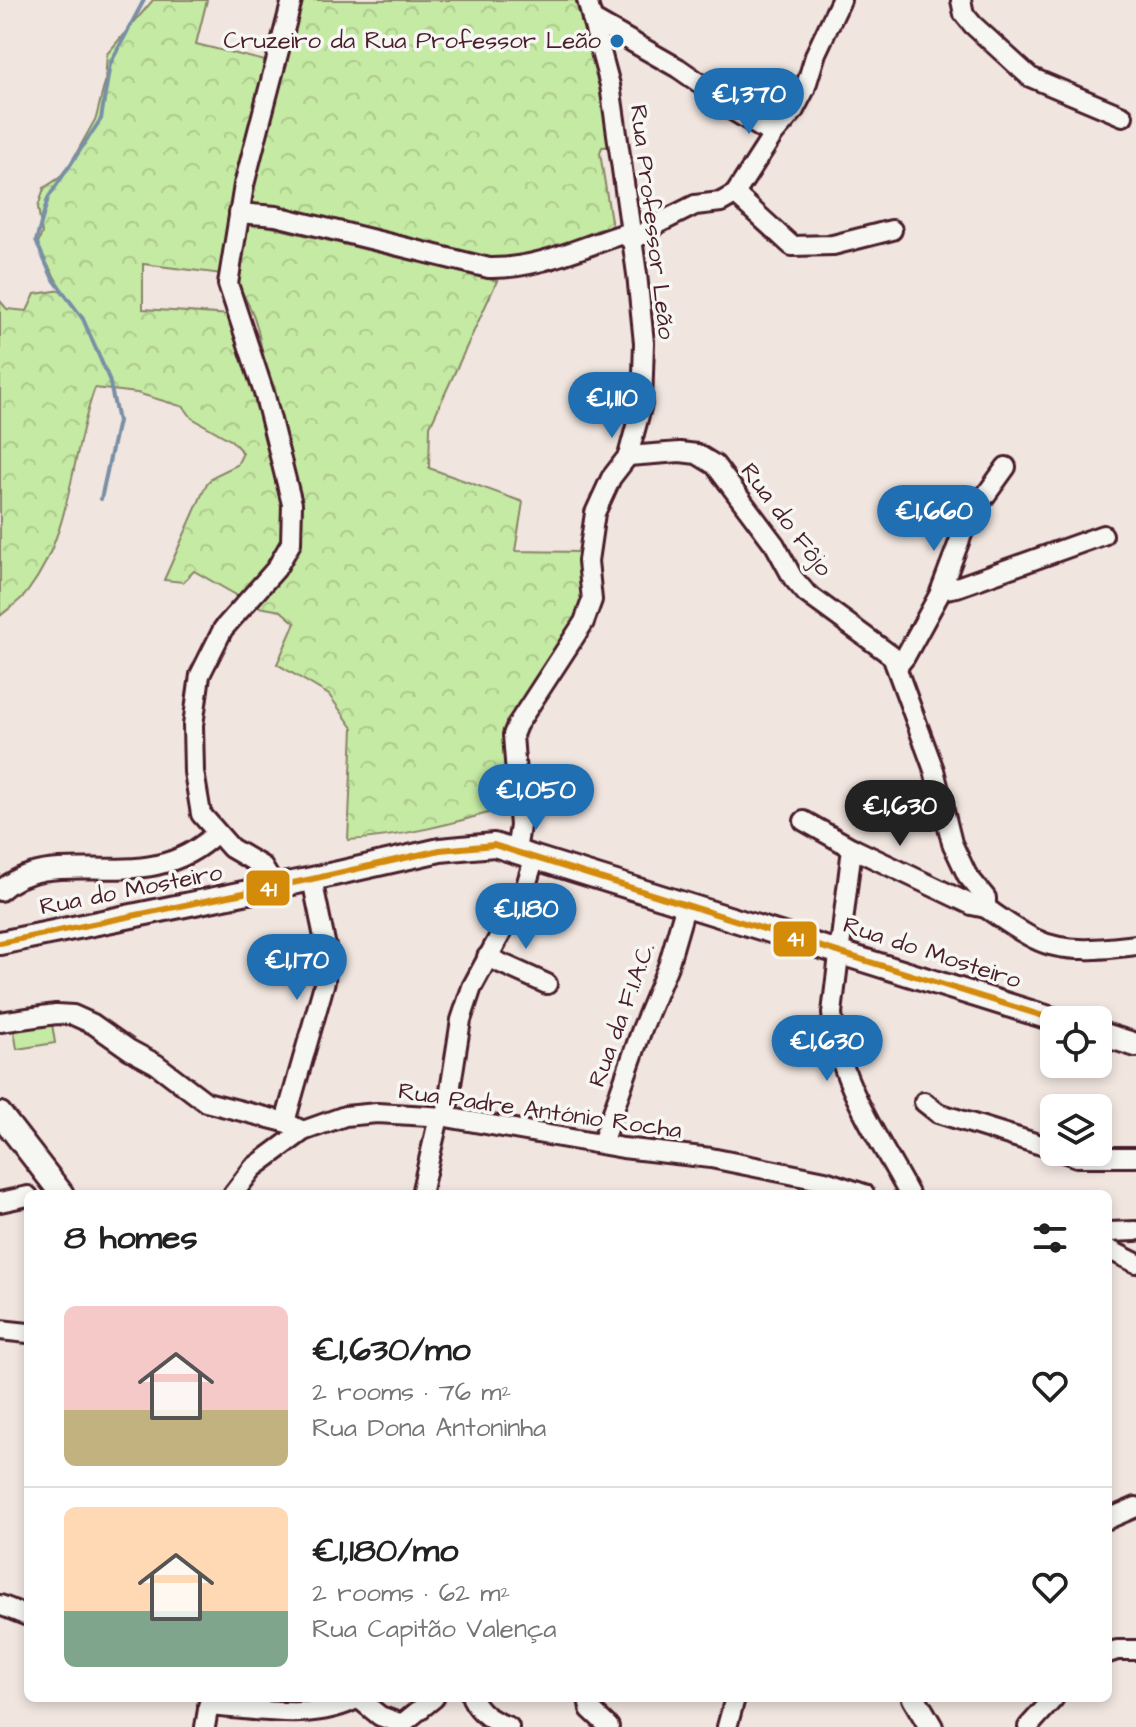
<!DOCTYPE html>
<html lang="en">
<head>
<meta charset="utf-8">
<style>
	:root { --surface:#fff; --page:#f2f2f2; --text:#222; --muted:#767676; --line:#e0e0e0; --accent:#1f6fb2 }
	body { margin:0; font-family:"Architects Daughter",sans-serif; background:var(--page); color:var(--text); height:100vh; display:flex; flex-direction:column; font-size:30px; white-space:nowrap }
	* { box-sizing:border-box; margin:0 }
	p { font-size:26px; color:var(--muted) }
	.icon { flex:none; width:44px; height:44px; fill:none; stroke:currentColor; stroke-width:2; stroke-linecap:round; stroke-linejoin:round }
	.map { position:relative; flex:1; overflow:hidden }
	.sheet { position:absolute; left:24px; top:1190px; width:1088px; height:512px; display:flex; flex-direction:column; background:var(--surface); border-radius:12px; box-shadow:0 4px 12px #0003 }
	.sheet>* { flex:none }
	.controls { position:absolute; left:1040px; top:1006px; display:grid; gap:16px }
	.controls a { display:grid; place-items:center; width:72px; height:72px; border-radius:12px; background:var(--surface); box-shadow:0 4px 12px #0003; font-size:40px }
	.price { position:absolute; translate:-50% -68px; padding:0 18px; border-radius:28px; background:var(--accent); color:#fff; font-size:26px; line-height:52px; filter:drop-shadow(0 2px 4px #0008) }
	.price::after { content:''; position:absolute; left:50%; top:48px; width:24px; height:18px; margin-left:-12px; background:inherit; clip-path:polygon(0 0,100% 0,50% 100%) }
	.price.selected { background:#222; color:#fff }
	ul { padding:0; list-style:none }
	li { display:flex; align-items:center; gap:24px; height:200px; padding:0 40px }
	li+li { border-top:2px solid var(--line) }
	li span { display:grid; place-items:center; flex:none; width:224px; height:160px; border-radius:12px; color:#555 }
	li>.icon { margin-inline-start:auto }
	span .icon { width:96px; height:96px; fill:#fffc; stroke-width:1 }
	li b { font-size:34px }
	h2 { display:flex; justify-content:space-between; align-items:center; height:96px; padding:0 40px; font-size:34px }
	.map>svg:first-child { display:block }
</style>
</head>
<body>
<div class="map">
<svg width="1136" height="1727" viewBox="0 0 1136 1727">
	<defs>
		<pattern id="forest-crowns" width="20" height="18" patternUnits="userSpaceOnUse" patternTransform="scale(2)"><rect width="20" height="18" fill="#c5eaa3"/><path d="M2 6a3 3 0 1 1 6 0M12 15a3 3 0 1 1 6 0" fill="none" stroke="#abc88c"/></pattern>
	</defs>
	<rect width="100%" height="100%" fill="#f0e5df"/>
	<filter id="ink" filterUnits="userSpaceOnUse"><feTurbulence type="fractalNoise" baseFrequency=".0125" numOctaves="2"/><feDisplacementMap in="SourceGraphic" scale="16" xChannelSelector="R" yChannelSelector="G"/><feConvolveMatrix kernelMatrix="1 2 1 2 8 2 1 2 1" color-interpolation-filters="sRGB"/></filter>
	<g filter="url(#ink)">
		<g fill="url(#forest-crowns)" stroke="#888467" stroke-width="2">
			<path d="M153 0H207L196 44 269 62 222 274 143 264V309L231 315C246 352 297 507 284 539 274 562 255 579 238 596L194 571 183 582 164 580 207 483 214 476 237 465 243 453 232 441 192 418 184 407 137 393 95 388C70 455 73 531 28 591 21 601 9 608 0 616V301L7 309 27 311 35 294 62 290 37 246 42 233 38 207 44 188 59 178 72 161 96 118 105 82 107 54Z"/>
			<path d="M302 0H587L617 146 602 147 600 153 612 227 598 230 545 251 506 260 392 239 246 206 271 101Z"/>
			<path d="M250 222 497 281 430 426 429 468 523 502 515 551 579 552 584 607 505 737 508 807C456 823 402 837 348 840L353 728 329 695 277 664 295 623 281 611 253 606C262 598 272 589 279 580 320 522 290 452 271 392 264 368 262 343 255 320 251 306 241 294 238 281 233 263 242 237 250 222Z"/>
		</g>
		<path fill="#c5eaa3" stroke="#888467" stroke-width="2" d="M52 1024 55 1043 17 1049 14 1030Z"/>
		<g fill="none" stroke-linecap="round" stroke-linejoin="round">
			<path stroke="#788fa6" stroke-width="4" d="M101 499 118 421 109 379 83 319 52 277 36 241 48 198 101 119 110 64 144 0"/>
			<defs>
				<g id="minor">
					<path d="M961 0 964 14 973 25 1030 77 1123 116"/>
					<path d="M592 19 678 68 701 84 719 102 773 135"/>
					<path d="M735 194 792 246 833 245 892 230"/>
					<path d="M239 213 276 216 489 268C536 269 579 248 623 234L632 241 657 224 695 205 721 202 735 194 773 135 793 112 805 89 816 53 841 0"/>
					<path d="M628 456 680 452 697 454 715 465 775 545 793 578 806 593 892 656 934 770 952 843 967 875 986 898V908C1002 919 1018 931 1035 939 1064 954 1105 949 1136 945"/>
					<path d="M941 590 957 587 1103 535"/>
					<path d="M897 667 905 657 939 595 967 521 1006 467"/>
					<path d="M804 821 852 848 972 905 986 908"/>
					<path d="M852 848 832 1013C836 1078 879 1138 909 1194"/>
					<path d="M516 851 520 826 513 735 517 725 584 622 592 600 588 561 595 513 611 478 628 456 642 404 644 343 637 274 610 85 587 0"/>
					<path d="M275 887 262 866 231 848 201 814 194 772 193 725 200 675 223 629 276 569 291 543 292 504 265 396 228 284 244 185 292 0"/>
					<path d="M0 891C55 840 147 902 216 833"/>
					<path d="M487 957 547 984"/>
					<path d="M0 1022 56 1014 73 1015 93 1024 130 1050 156 1064 206 1102 285 1122 303 1131"/>
					<path d="M924 1102 938 1113 1054 1149"/>
					<path d="M446 1117 461 1020 472 987 525 889 535 856"/>
					<path d="M285 1122 325 981 327 952 312 879"/>
					<path d="M602 1143 642 1029 668 966 686 904"/>
					<path d="M1063 1152 1077 1157H1136"/>
					<path d="M233 1194 253 1168 303 1131 345 1116 377 1113 446 1117 623 1148 711 1158 825 1181 864 1194"/>
					<path d="M421 1194 439 1117"/>
					<path d="M0 1202 28 1196"/>
					<path d="M1108 1232 1136 1231"/>
					<path d="M1108 1249 1136 1263"/>
					<path d="M0 1330 28 1333"/>
					<path d="M1108 1519 1136 1507"/>
					<path d="M0 1605 28 1616"/>
					<path d="M1108 1653 1117 1650H1136"/>
					<path d="M358 1698 380 1716 402 1724 434 1698"/>
					<path d="M472 1698C480 1714 492 1721 509 1727"/>
					<path d="M588 1698 590 1709 609 1727"/>
					<path d="M208 1706C256 1709 315 1722 358 1698"/>
					<path d="M205 1727 210 1698"/>
					<path d="M727 1727 735 1698"/>
					<path d="M1028 1727 1054 1698"/>
				</g>
				<g id="major">
					<path d="M0 943 312 879 440 850 494 845 1056 1020"/>
					<path d="M1098 1033 1136 1045"/>
					<path d="M0 1114 62 1194"/>
					<path d="M914 1698 931 1727"/>
				</g>
			</defs>
			<use href="#minor" stroke="#4a1f2b" stroke-width="24"/>
			<use href="#major" stroke="#4a1f2b" stroke-width="28"/>
			<use href="#minor" stroke="#f6f6f2" stroke-width="18"/>
			<use href="#major" stroke="#f6f6f2" stroke-width="22"/>
			<defs>
				<path id="bus-1" d="M0 943 312 879 440 850 494 845 1056 1020"/>
			</defs>
			<use href="#bus-1" stroke="#f6f6f2" stroke-width="12"/>
			<use href="#bus-1" stroke="#d48b09" stroke-width="6"/>
		</g>
	</g>
	<circle fill="#1f6fb2" stroke="#f6f6f2" stroke-width="3" cx="617" cy="41" r="8"/>
	<g text-anchor="middle" dominant-baseline="central" stroke-width="7" stroke-linejoin="round" paint-order="stroke">
		<g font-size="24" fill="#4a1f2b" stroke="#f6f6f2" text-anchor="end">
			<text x="601" y="41">Cruzeiro da Rua Professor Leão</text>
		</g>
		<g font-size="24" fill="#4a1f2b" stroke="#f6f6f2">
			<text transform="translate(652 222) rotate(83)">Rua Professor Leão</text>
			<text transform="translate(786 520) rotate(53)">Rua do Fôjo</text>
			<text transform="translate(131 890) rotate(-11)">Rua do Mosteiro</text>
			<text transform="translate(932 953) rotate(18)">Rua do Mosteiro</text>
			<text transform="translate(622 1015) rotate(-70)">Rua da F.I.A.C.</text>
			<text transform="translate(540 1111) rotate(8)">Rua Padre António Rocha</text>
		</g>
	</g>
	<g stroke="#f6f6f2" stroke-width="3">
		<rect x="245" y="869" width="46" height="38" rx="8" fill="#d48b09"/>
		<rect x="772" y="920" width="46" height="38" rx="8" fill="#d48b09"/>
	</g>
	<g font-size="22" text-anchor="middle" font-weight="bold" fill="#fff">
		<text x="268" y="896">41</text>
		<text x="795" y="946">41</text>
	</g>
</svg>
<div class="controls">
<a><svg class="icon" aria-label="locate" viewBox="0 0 24 24"><circle cx="12" cy="12" r="6"/><path d="M12 2v4M12 18v4M2 12h4M18 12h4"/></svg></a>
<a><svg class="icon" aria-label="layers" viewBox="0 0 24 24"><path d="M12 4l9 5-9 5-9-5zM3 14l9 5 9-5"/></svg></a>
</div>
<b class="price" style="left:749px;top:136px">€1,370</b>
<b class="price" style="left:612px;top:440px">€1,110</b>
<b class="price" style="left:934px;top:553px">€1,660</b>
<b class="price" style="left:536px;top:832px">€1,050</b>
<b class="price selected" style="left:900px;top:848px">€1,630</b>
<b class="price" style="left:526px;top:951px">€1,180</b>
<b class="price" style="left:297px;top:1002px">€1,170</b>
<b class="price" style="left:827px;top:1083px">€1,630</b>
<section class="sheet">
<h2>8 homes<svg class="icon" aria-label="filters" viewBox="0 0 24 24"><path d="M4 7h16M4 17h16"/><circle cx="9" cy="7" r="2"/><circle cx="15" cy="17" r="2"/></svg></h2>
<ul>
<li><span style="background:linear-gradient(#f6c9c9 65%,#c2b280 0)"><svg class="icon" aria-label="home" viewBox="0 0 24 24"><path d="M3 11l9-7 9 7M6 9v11h12V9"/></svg></span><div><b>€1,630/mo</b><p>2 rooms · 76 m²</p><p>Rua Dona Antoninha</p></div><svg class="icon" aria-label="heart" viewBox="0 0 24 24"><path d="M12 20l-8-8c-3-5 5-10 8-4 3-6 11-1 8 4z"/></svg></li>
<li><span style="background:linear-gradient(#ffd9b3 65%,#7fa58c 0)"><svg class="icon" aria-label="home" viewBox="0 0 24 24"><path d="M3 11l9-7 9 7M6 9v11h12V9"/></svg></span><div><b>€1,180/mo</b><p>2 rooms · 62 m²</p><p>Rua Capitão Valença</p></div><svg class="icon" aria-label="heart" viewBox="0 0 24 24"><path d="M12 20l-8-8c-3-5 5-10 8-4 3-6 11-1 8 4z"/></svg></li>
</ul>
</section>
</div>
</body>
</html>
